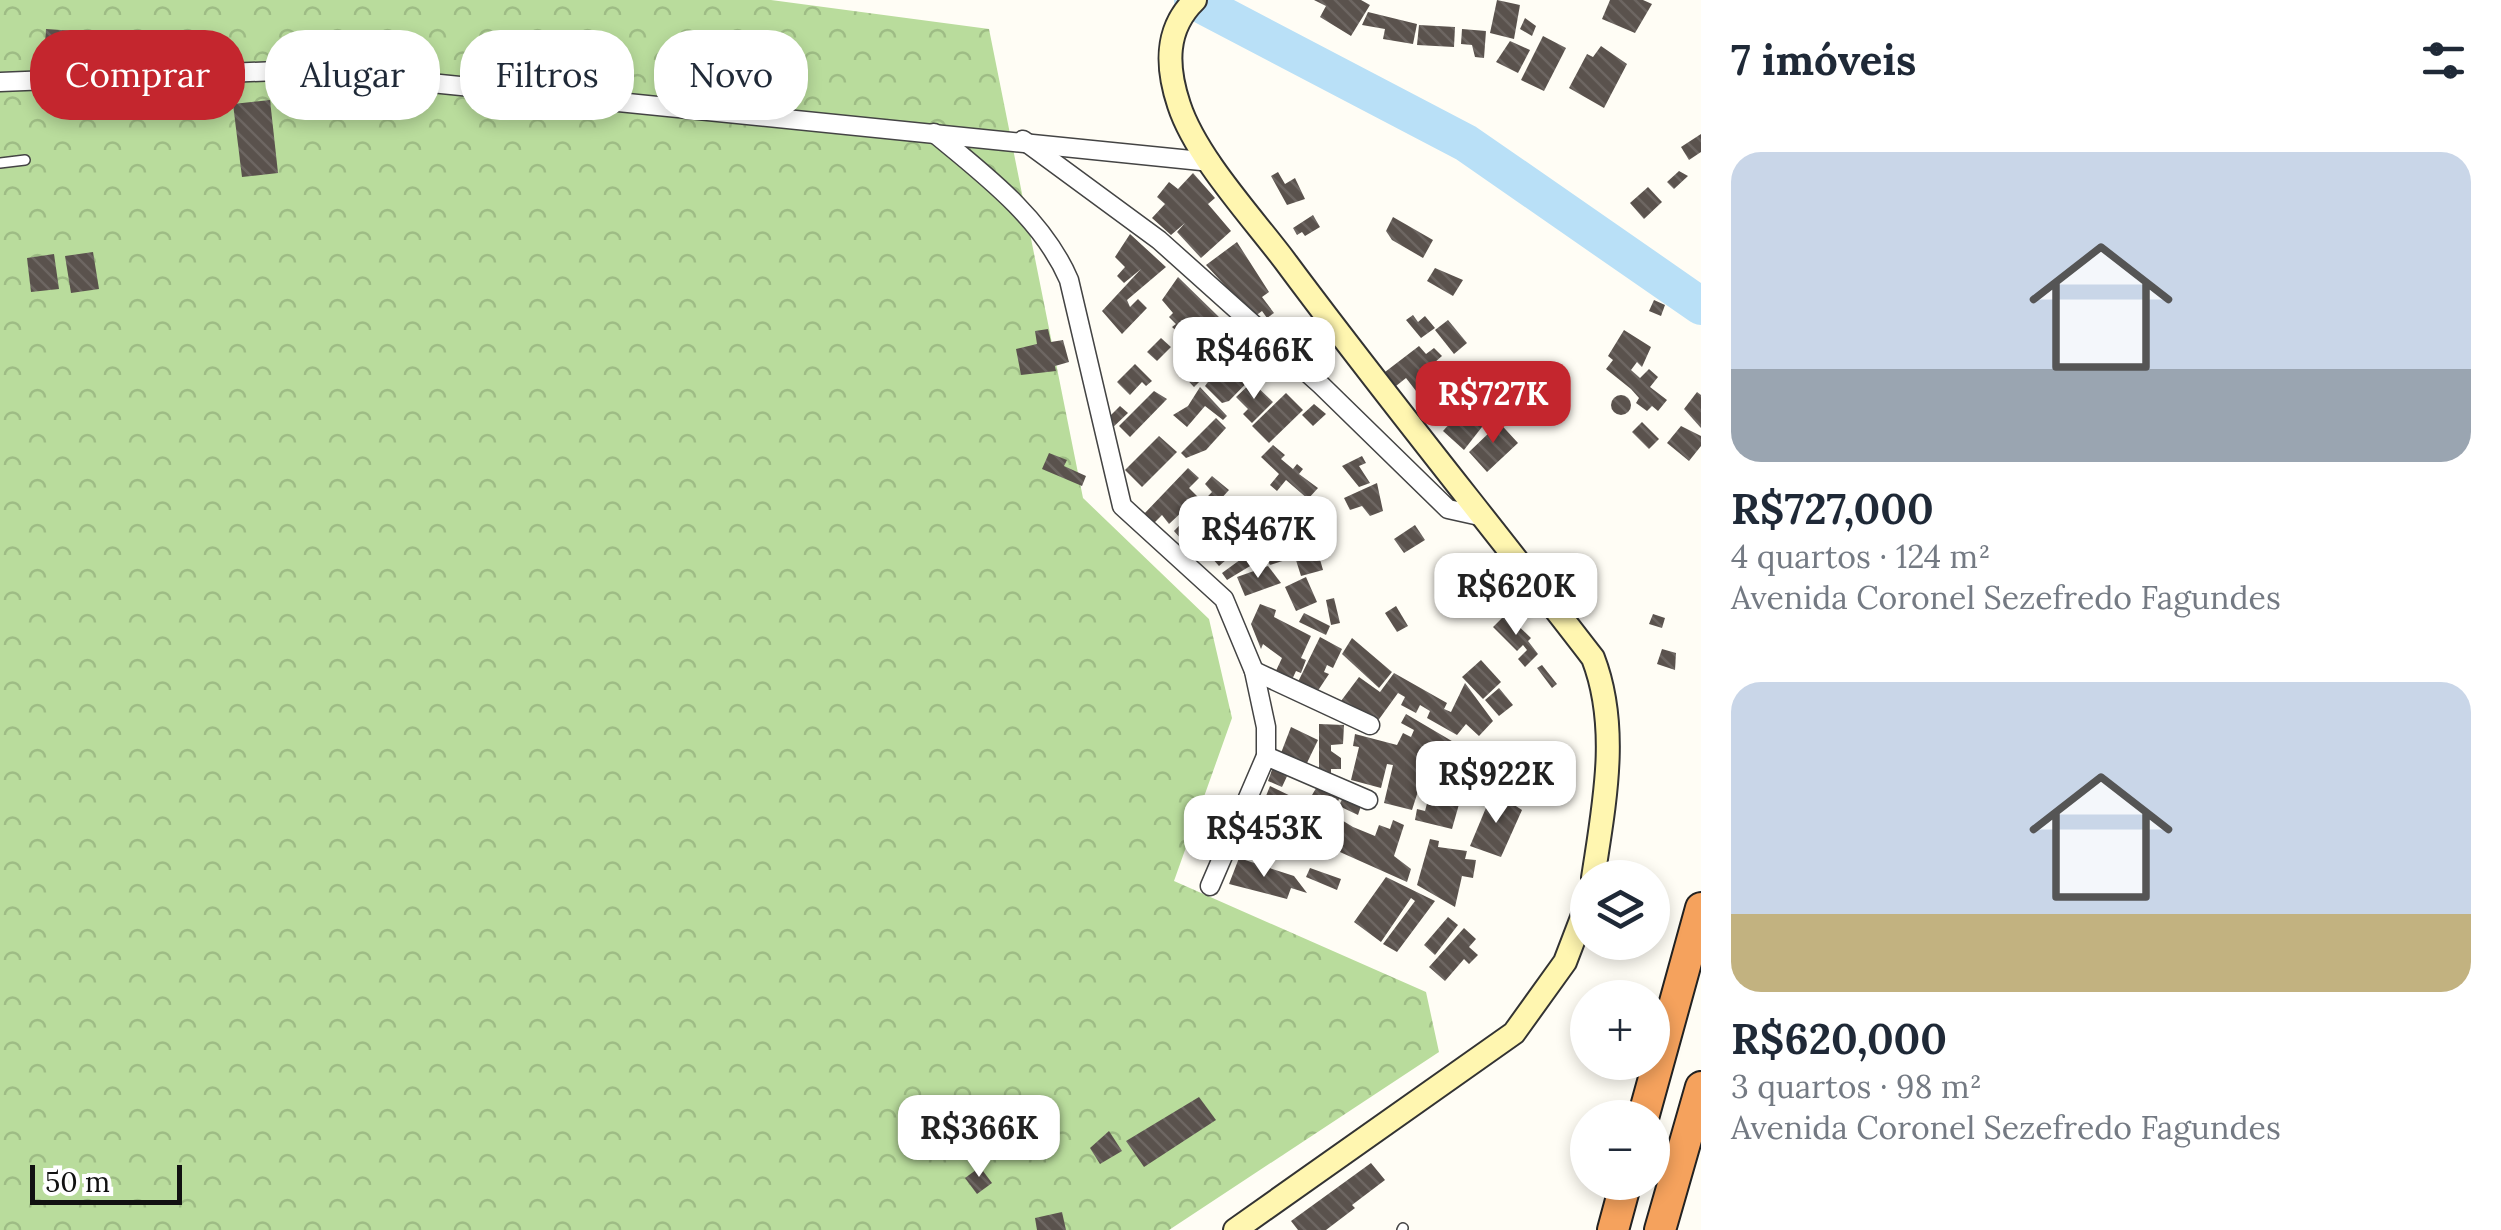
<!DOCTYPE html>
<html lang="pt">
<head>
<meta charset="utf-8">
<style>
	:root { --surface:#fff; --page:#f6f6f7; --text:#1f2937; --muted:#747a83; --accent:#c4262e }
	body { margin:0; font-family:Lora,serif; background:var(--page); color:var(--text); height:100vh; display:flex; flex-direction:column; font-size:38px; white-space:nowrap }
	* { box-sizing:border-box; margin:0 }
	p { font-size:32px; color:var(--muted) }
	.icon { flex:none; width:55px; height:55px; fill:none; stroke:currentColor; stroke-width:2; stroke-linecap:round; stroke-linejoin:round }
	.map { position:relative; flex:1; overflow:hidden }
	.drawer { display:flex; flex-direction:column; background:var(--surface); width:800px }
	.drawer>* { flex:none }
	.hud { position:absolute; left:30px; top:30px; width:950px; height:90px; display:flex; gap:20px }
	.tools { position:absolute; left:1570px; top:860px; display:grid; gap:20px }
	.tools a { display:grid; place-items:center; width:100px; height:100px; border-radius:50%; background:var(--surface); box-shadow:0 5px 15px #0003; font-size:50px }
	.scale { position:absolute; left:30px; bottom:25px; width:152px; box-sizing:border-box; padding-left:10px; border:5px solid #111; border-top:0; font-size:28px; line-height:35px; white-space:nowrap; color:#111; -webkit-text-stroke:8px #fff; paint-order:stroke }
	.price { position:absolute; translate:-50% -85px; padding:0 22px; border-radius:20px; background:#fff; color:#222; font-size:32px; line-height:65px; filter:drop-shadow(0 2px 5px #0008) }
	.price::after { content:''; position:absolute; left:50%; top:60px; width:30px; height:22px; margin-left:-15px; background:inherit; clip-path:polygon(0 0,100% 0,50% 100%) }
	.price.current { background:var(--accent); color:#fff }
	ul { padding:0; list-style:none }
	li { display:grid; align-content:center; gap:20px; height:530px; padding:0 30px }
	li span { display:grid; place-items:center; height:310px; border-radius:30px; color:#555 }
	li>.icon { margin-inline-start:auto }
	span .icon { width:180px; height:180px; fill:#fffc; stroke-width:1 }
	li b { font-size:42px }
	h2 { display:flex; justify-content:space-between; align-items:center; height:120px; padding:0 30px; font-size:42px }
	.chip { padding:0 35px; border-radius:40px; background:var(--surface); box-shadow:0 5px 15px #0003; font-size:35px; line-height:90px }
	.chip.current { background:var(--accent); color:#fff }
	main { display:flex; flex:1; min-height:0 }
	.map>svg:first-child { display:block }
</style>
</head>
<body>
<main>
<div class="map">
<svg width="1701" height="1230" viewBox="0 0 1701 1230">
	<defs>
		<pattern id="forest-crowns" width="20" height="18" patternUnits="userSpaceOnUse" patternTransform="scale(2.5)"><rect width="20" height="18" fill="#b9dc9c"/><path d="M2 6a3 3 0 1 1 6 0M12 15a3 3 0 1 1 6 0" fill="none" stroke="#9ebc85"/></pattern>
		<pattern id="building-back-hatch" width="6" height="6" patternUnits="userSpaceOnUse" patternTransform="scale(2.5)"><rect width="6" height="6" fill="#5a524d"/><path d="M-1 5l2 2M0 0l6 6M5-1l2 2" fill="none" stroke="#6d6662"/></pattern>
	</defs>
	<rect width="100%" height="100%" fill="#fffdf5"/>
	<path fill="url(#forest-crowns)" d="M0 0H771L989 29 1083 498 1209 619 1232 718 1174 881 1426 992 1439 1052 1169 1230H0Z"/>
	<g fill="none" stroke-linecap="round" stroke-linejoin="round">
		<path stroke="#b9e0f7" stroke-width="38" d="M1193 0 1466 143 1701 306"/>
	</g>
	<g fill="url(#building-back-hatch)">
		<path d="M1314 0H1361L1370 5 1351 36 1320 17 1326 6Z"/>
		<path d="M1497 0 1520 5 1514 39 1490 33Z"/>
		<path d="M1610 0H1643L1652 4 1635 33 1602 19Z"/>
		<path d="M1368 12 1417 24 1413 44 1383 39 1385 29 1362 25Z"/>
		<path d="M1525 18 1536 26 1532 36 1520 29Z"/>
		<path d="M1419 25 1455 27 1454 47 1417 45Z"/>
		<path d="M46 29 90 32 88 62 44 59Z"/>
		<path d="M1462 29 1486 31 1484 58 1475 57 1472 45 1461 44Z"/>
		<path d="M1543 36 1566 48 1544 91 1521 80Z"/>
		<path d="M1510 41 1530 50 1518 73 1496 62Z"/>
		<path d="M1601 46 1627 64 1604 108 1569 88 1587 54 1593 57Z"/>
		<rect x="90" y="60" width="19" height="41"/>
		<path d="M270 100 278 173 242 177 233 104Z"/>
		<path d="M1701 134V152L1689 160 1681 147Z"/>
		<path d="M1679 171 1688 176 1674 189 1667 182Z"/>
		<path d="M1278 172 1285 184 1295 178 1305 199 1287 205 1271 176Z"/>
		<path d="M1193 173 1215 198 1208 204 1231 231 1201 258 1177 232 1185 223 1171 235 1152 218 1165 204 1157 197 1169 182 1178 189Z"/>
		<path d="M1648 187 1662 202 1644 219 1630 203Z"/>
		<path d="M1313 215 1320 227 1305 236 1302 232 1297 235 1293 228Z"/>
		<path d="M1393 217 1433 240 1423 258 1392 240 1386 231Z"/>
		<path d="M1130 234 1166 267 1127 300 1130 307 1138 299 1147 308 1122 334 1102 311 1141 269 1124 283 1117 276 1125 267 1115 257Z"/>
		<path d="M1237 242 1269 292 1262 297 1274 313 1267 318 1262 311 1254 317 1206 265Z"/>
		<path d="M93 252 99 289 71 293 65 256Z"/>
		<path d="M54 254 59 289 31 292 27 258Z"/>
		<path d="M1435 268 1463 280 1453 296 1427 281Z"/>
		<path d="M1178 277 1266 363 1229 401 1222 403 1205 386 1216 371 1201 356 1194 364 1205 376 1194 387 1176 368 1188 356 1178 347 1185 339 1172 327 1176 324 1169 317 1173 313 1162 300Z"/>
		<path d="M1654 300 1665 305 1661 316 1649 311Z"/>
		<path d="M1413 315 1418 322 1425 316 1435 328 1421 338 1406 320Z"/>
		<path d="M1448 320 1467 343 1454 354 1435 330Z"/>
		<path d="M1298 327 1306 340 1297 347 1288 335Z"/>
		<path d="M1048 329 1051 342 1063 340 1069 362 1055 366 1056 371 1021 375 1016 349 1037 344 1035 331Z"/>
		<path d="M1624 330 1651 347 1642 367 1637 362 1631 370 1640 378 1649 369 1658 377 1650 387 1667 400 1658 411 1652 406 1647 411 1636 403 1639 398 1631 389 1606 369 1613 360 1608 356Z"/>
		<path d="M1161 338 1171 347 1157 361 1147 352Z"/>
		<path d="M1419 346 1426 354 1434 348 1442 356 1427 369 1441 385 1423 400 1406 378 1396 386 1385 372Z"/>
		<path d="M1135 364 1152 381 1146 386 1142 382 1130 395 1117 382Z"/>
		<path d="M1252 382 1273 402 1252 423 1243 414 1248 409 1236 397Z"/>
		<path d="M1200 387 1227 416 1223 420 1205 406 1187 427 1173 415 1188 406Z"/>
		<path d="M1154 391 1167 399 1130 437 1119 426Z"/>
		<path d="M1697 392 1701 395V428L1684 409Z"/>
		<path d="M1286 393 1303 410 1269 443 1252 426Z"/>
		<path d="M1477 393 1496 409 1464 450 1443 431Z"/>
		<circle cx="1621" cy="405" r="10"/>
		<path d="M1314 404 1326 414 1313 426 1302 415Z"/>
		<path d="M1120 406 1128 413 1108 432 1106 420Z"/>
		<path d="M1216 418 1226 428 1206 450 1186 458 1181 453Z"/>
		<path d="M1495 418 1518 443 1487 472 1469 452 1492 430 1487 425Z"/>
		<path d="M1642 422 1659 439 1649 449 1632 432Z"/>
		<path d="M1681 426 1701 436V446L1689 461 1667 443Z"/>
		<path d="M1159 436 1177 452 1142 487 1125 470Z"/>
		<path d="M1273 445 1285 455 1281 459 1293 469 1297 464 1303 469 1299 474 1318 488 1308 499 1286 480 1277 491 1270 485 1279 474 1261 457Z"/>
		<path d="M1049 453 1067 460 1064 466 1086 476 1082 486 1042 469Z"/>
		<path d="M1362 456 1366 463 1359 466 1370 483 1359 487 1342 466Z"/>
		<path d="M1188 468 1199 478 1189 488 1198 497 1169 524 1162 515 1153 524 1143 515Z"/>
		<path d="M1212 476 1229 490 1219 501 1241 520 1247 515 1250 518 1247 521 1256 534 1219 566 1211 557 1224 542 1207 557 1186 536 1182 540 1174 531 1212 492 1205 484Z"/>
		<path d="M1377 483 1383 511 1370 516 1362 506 1350 510 1344 498Z"/>
		<path d="M1268 502 1292 523 1283 528 1292 540 1302 532 1317 549 1323 570 1301 576 1295 557 1270 565 1265 557 1227 580 1222 573 1278 532 1255 514Z"/>
		<path d="M1415 525 1425 540 1404 553 1394 539Z"/>
		<path d="M1268 566 1281 583 1245 596 1237 577Z"/>
		<path d="M1306 577 1317 602 1296 611 1285 587Z"/>
		<path d="M1461 578 1479 595 1467 607 1449 590Z"/>
		<path d="M1334 598 1340 623 1331 625 1326 600Z"/>
		<path d="M1260 604 1276 610 1274 617 1311 636 1301 658 1306 660 1301 673 1296 671 1289 686 1273 677 1282 658 1263 644 1261 649 1251 624Z"/>
		<path d="M1396 606 1408 626 1397 632 1385 613Z"/>
		<path d="M1304 613 1330 626 1326 635 1299 622Z"/>
		<path d="M1506 614 1531 638 1528 641 1538 654 1525 667 1518 659 1527 650 1523 645 1517 651 1493 627Z"/>
		<path d="M1653 614 1665 618 1662 628 1649 624Z"/>
		<path d="M1320 637 1342 649 1333 668 1327 665 1324 672 1329 674 1315 695 1296 686Z"/>
		<path d="M1352 638 1392 672 1379 688 1342 654Z"/>
		<path d="M1662 649 1676 653 1675 670 1657 664Z"/>
		<path d="M1481 660 1501 682 1483 699 1462 677Z"/>
		<path d="M1542 665 1557 684 1552 688 1537 668Z"/>
		<path d="M1394 673 1447 703 1444 709 1451 712 1465 683 1493 721 1479 736 1466 724 1457 735 1427 718 1430 711 1420 705 1416 713 1401 705 1405 697 1398 693 1377 722 1338 705 1359 677 1380 692Z"/>
		<path d="M1499 688 1513 705 1499 716 1485 700Z"/>
		<path d="M1406 714 1462 747 1460 751 1466 754 1463 762 1476 768 1479 763 1495 774 1498 766 1514 773 1505 794 1489 787 1487 791 1428 760 1412 810 1384 803 1393 765 1387 764 1381 788 1351 780 1359 747 1353 746 1355 734 1397 745 1403 733 1411 737 1414 730 1401 723Z"/>
		<path d="M1319 724 1344 725 1343 744 1331 745V751L1341 758V769H1331V777L1319 771Z"/>
		<path d="M1291 727 1318 740 1306 765 1281 753Z"/>
		<path d="M1274 764 1289 772 1282 787 1268 781Z"/>
		<path d="M1435 773 1465 783 1452 829 1415 820 1417 809 1425 811Z"/>
		<path d="M1318 785 1341 795 1332 814 1353 827 1375 836 1379 825 1390 829 1393 820 1404 825 1394 856 1411 869 1407 882 1257 815 1264 800 1330 832 1326 840 1334 842 1340 833 1300 815Z"/>
		<path d="M1270 786 1301 801 1297 811 1266 796Z"/>
		<path d="M1493 791 1522 810 1501 857 1470 846Z"/>
		<path d="M1343 797 1361 806 1358 815 1339 806Z"/>
		<path d="M1430 839 1439 841 1438 847 1467 851 1465 859 1476 860 1473 878 1462 876 1455 907 1417 885Z"/>
		<path d="M1239 858 1294 876 1307 893 1291 888 1287 899 1229 884Z"/>
		<path d="M1310 868 1341 879 1337 890 1306 877Z"/>
		<path d="M1386 877 1435 901 1397 952 1383 944 1415 901 1411 898 1381 942 1354 922Z"/>
		<path d="M1448 917 1458 925 1435 955 1424 945Z"/>
		<path d="M1464 928 1476 939 1469 947 1478 955 1469 964 1464 959 1445 981 1429 967Z"/>
		<path d="M1199 1097 1216 1120 1144 1167 1126 1141Z"/>
		<path d="M1109 1131 1122 1151 1100 1164 1090 1148Z"/>
		<path d="M1371 1163 1385 1180 1352 1205 1355 1208 1326 1230H1298L1291 1221Z"/>
		<path d="M980 1167 992 1183 977 1194 965 1178Z"/>
		<path d="M1062 1212 1066 1230H1037L1035 1218Z"/>
	</g>
	<g fill="none" stroke-linecap="round" stroke-linejoin="round">
		<defs>
			<g id="lane">
				<path d="M0 163 25 160"/>
				<path d="M1402 1230 1403 1228"/>
			</g>
			<g id="street">
				<path d="M0 82 302 70 1211 162"/>
				<path d="M934 133C984 174 1043 219 1069 280L1122 506 1224 599 1254 671 1266 727V756L1210 886"/>
				<path d="M1023 140 1159 240 1321 385 1448 509 1484 517"/>
				<path d="M1254 671 1370 725"/>
				<path d="M1266 756 1368 800"/>
			</g>
			<g id="secondary">
				<path d="M1195 0C1165 29 1166 66 1179 105 1196 157 1252 217 1285 261 1385 396 1491 525 1593 658 1620 728 1604 805 1593 878"/>
				<path d="M1235 1230 1514 1033 1565 962 1588 902"/>
			</g>
			<g id="highway">
				<path d="M1643 1118 1701 908"/>
				<path d="M1613 1230 1626 1182"/>
				<path d="M1660 1230 1701 1087"/>
			</g>
		</defs>
		<use href="#lane" stroke="#444" stroke-width="12"/>
		<use href="#street" stroke="#444" stroke-width="21"/>
		<use href="#secondary" stroke="#333" stroke-width="26"/>
		<use href="#highway" stroke="#222" stroke-width="34"/>
		<use href="#lane" stroke="#fff" stroke-width="9"/>
		<use href="#street" stroke="#fff" stroke-width="18"/>
		<use href="#secondary" stroke="#fff6b0" stroke-width="22"/>
		<use href="#highway" stroke="#f5a25d" stroke-width="30"/>
	</g>
</svg>
<div class="tools">
<a><svg class="icon" aria-label="layers" viewBox="0 0 24 24"><path d="M12 4l9 5-9 5-9-5zM3 14l9 5 9-5"/></svg></a>
<a>+</a>
<a>−</a>
</div>
<div class="scale">50 m</div>
<b class="price" style="left:1254px;top:402px">R$466K</b>
<b class="price current" style="left:1493px;top:446px">R$727K</b>
<b class="price" style="left:1258px;top:581px">R$467K</b>
<b class="price" style="left:1516px;top:638px">R$620K</b>
<b class="price" style="left:1496px;top:826px">R$922K</b>
<b class="price" style="left:1264px;top:880px">R$453K</b>
<b class="price" style="left:979px;top:1180px">R$366K</b>
<div class="hud">
<a class="chip current">Comprar</a>
<a class="chip">Alugar</a>
<a class="chip">Filtros</a>
<a class="chip">Novo</a>
</div>
</div>
<section class="drawer">
<h2>7 imóveis<svg class="icon" aria-label="filters" viewBox="0 0 24 24"><path d="M4 7h16M4 17h16"/><circle cx="9" cy="7" r="2"/><circle cx="15" cy="17" r="2"/></svg></h2>
<ul>
<li><span style="background:linear-gradient(#c9d6e8 70%,#9aa5b1 0)"><svg class="icon" aria-label="home" viewBox="0 0 24 24"><path d="M3 11l9-7 9 7M6 9v11h12V9"/></svg></span><div><b>R$727,000</b><p>4 quartos · 124 m²</p><p>Avenida Coronel Sezefredo Fagundes</p></div></li>
<li><span style="background:linear-gradient(#c9d6e8 75%,#c2b280 0)"><svg class="icon" aria-label="home" viewBox="0 0 24 24"><path d="M3 11l9-7 9 7M6 9v11h12V9"/></svg></span><div><b>R$620,000</b><p>3 quartos · 98 m²</p><p>Avenida Coronel Sezefredo Fagundes</p></div></li>
</ul>
</section>
</main>
</body>
</html>
